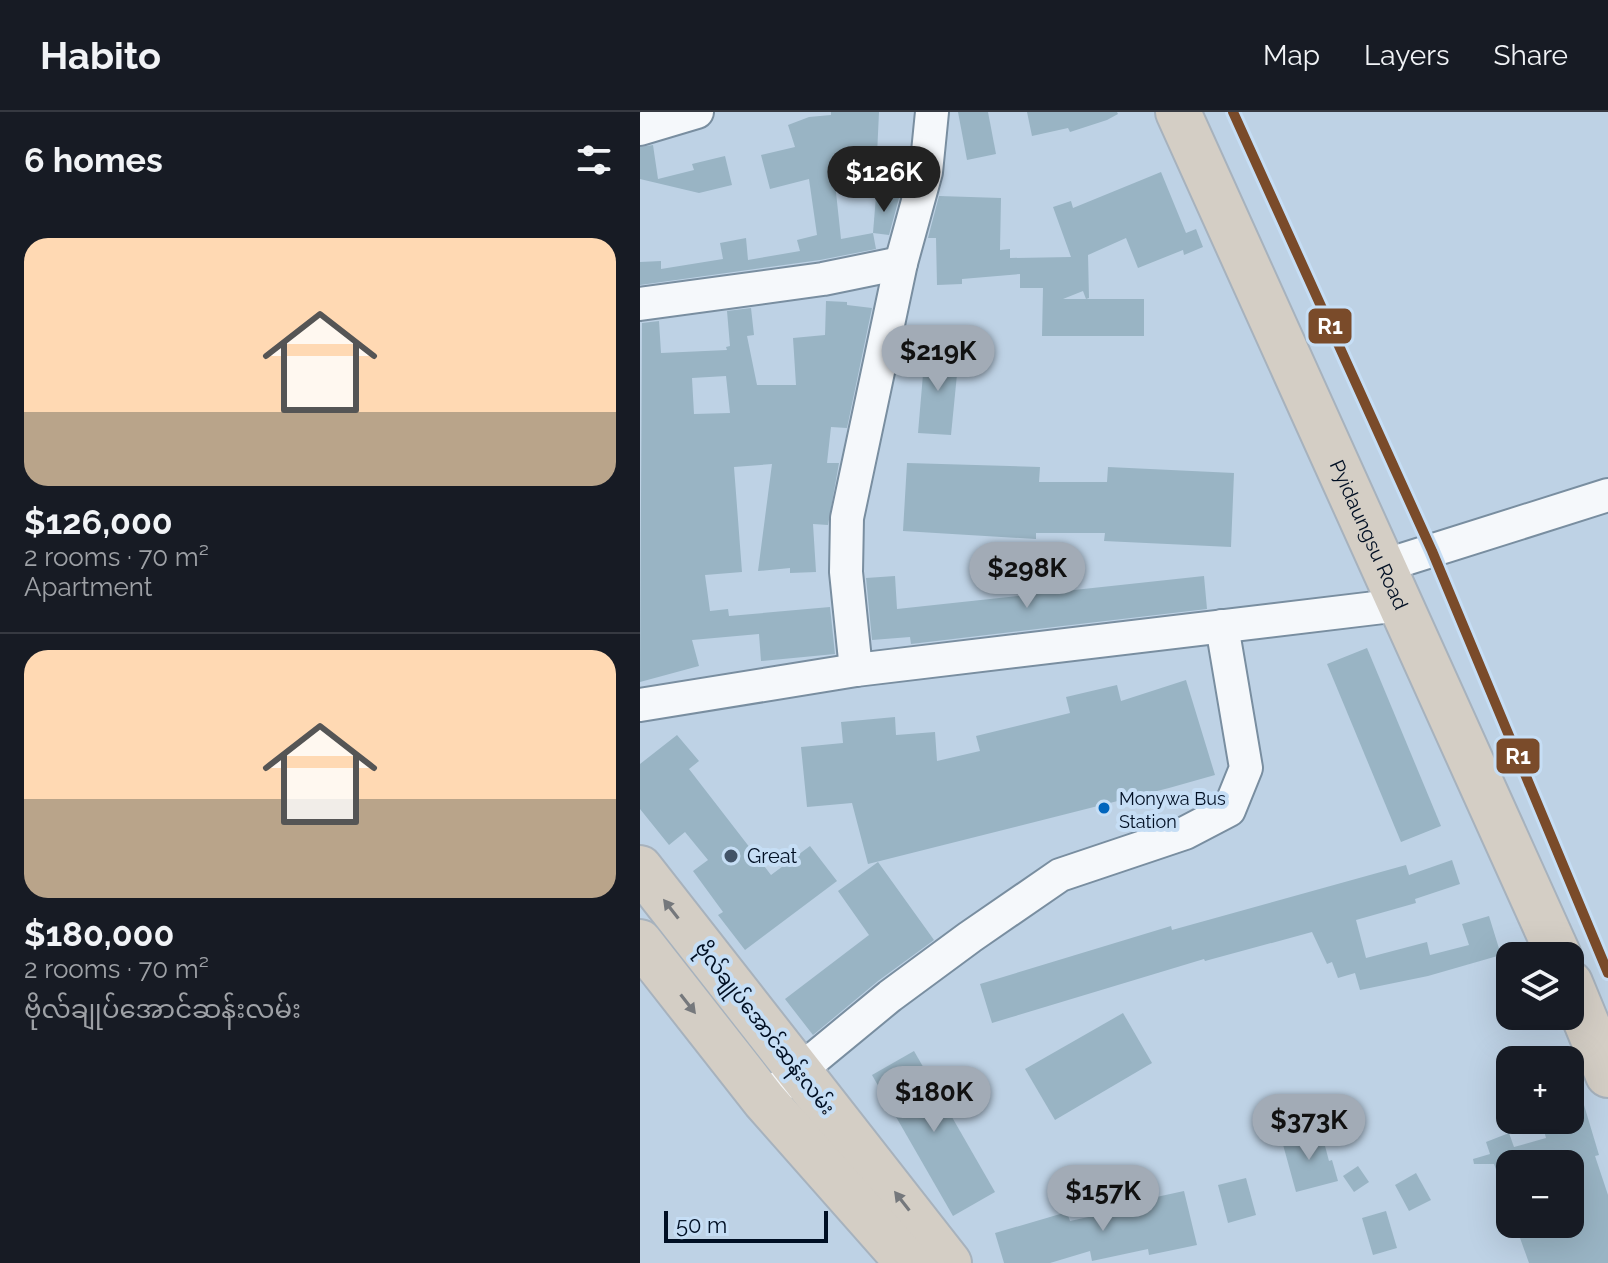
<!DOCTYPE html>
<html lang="en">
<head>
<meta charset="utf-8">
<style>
	:root { --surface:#171b24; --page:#242831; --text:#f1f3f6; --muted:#9ea1a6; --line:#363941; --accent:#a2abb6 }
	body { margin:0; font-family:Raleway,"Noto Sans Myanmar",sans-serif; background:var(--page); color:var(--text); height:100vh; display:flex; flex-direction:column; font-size:30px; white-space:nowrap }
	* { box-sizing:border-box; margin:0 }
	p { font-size:26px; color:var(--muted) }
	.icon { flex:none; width:44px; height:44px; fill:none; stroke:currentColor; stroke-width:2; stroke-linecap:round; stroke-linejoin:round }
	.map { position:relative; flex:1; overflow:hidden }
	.details { display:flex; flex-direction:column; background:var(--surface); width:640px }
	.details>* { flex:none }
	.buttons { position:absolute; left:856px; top:830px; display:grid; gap:16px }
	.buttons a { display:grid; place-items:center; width:88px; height:88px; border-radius:16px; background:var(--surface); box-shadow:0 8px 32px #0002; font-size:40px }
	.scale { position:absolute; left:24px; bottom:20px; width:164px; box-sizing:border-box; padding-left:8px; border:4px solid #000f23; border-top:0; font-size:22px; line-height:28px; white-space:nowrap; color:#000f23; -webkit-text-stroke:6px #c6def5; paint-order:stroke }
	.price { position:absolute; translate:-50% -68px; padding:0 18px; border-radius:28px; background:var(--accent); color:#111; font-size:26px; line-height:52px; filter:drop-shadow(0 2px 4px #0008) }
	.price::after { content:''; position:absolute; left:50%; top:48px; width:24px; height:18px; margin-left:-12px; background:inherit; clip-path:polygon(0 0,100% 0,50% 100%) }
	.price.active { background:#222; color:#fff }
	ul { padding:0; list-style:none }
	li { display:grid; align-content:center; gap:16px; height:424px; padding:0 24px }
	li+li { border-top:2px solid var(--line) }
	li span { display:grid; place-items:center; height:248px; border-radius:24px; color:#555 }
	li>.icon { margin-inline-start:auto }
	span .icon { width:144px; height:144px; fill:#fffc; stroke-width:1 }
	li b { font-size:34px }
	h2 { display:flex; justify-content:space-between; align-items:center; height:96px; padding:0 24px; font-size:34px }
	header { display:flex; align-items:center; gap:48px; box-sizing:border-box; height:112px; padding:0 40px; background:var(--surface); border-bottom:2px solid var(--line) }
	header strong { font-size:38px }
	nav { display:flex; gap:44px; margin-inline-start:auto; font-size:28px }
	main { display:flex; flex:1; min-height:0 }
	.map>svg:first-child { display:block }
</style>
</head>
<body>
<header>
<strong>Habito</strong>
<nav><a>Map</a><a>Layers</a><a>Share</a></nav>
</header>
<main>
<section class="details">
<h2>6 homes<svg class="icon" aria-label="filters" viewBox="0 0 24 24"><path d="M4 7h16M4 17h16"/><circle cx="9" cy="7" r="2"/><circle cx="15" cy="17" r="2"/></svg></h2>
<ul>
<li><span style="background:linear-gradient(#ffd9b3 70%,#b9a48a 0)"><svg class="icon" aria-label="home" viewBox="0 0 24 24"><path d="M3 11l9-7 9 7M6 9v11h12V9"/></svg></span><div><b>$126,000</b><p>2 rooms · 70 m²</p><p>Apartment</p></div></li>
<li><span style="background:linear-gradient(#ffd9b3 60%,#b9a48a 0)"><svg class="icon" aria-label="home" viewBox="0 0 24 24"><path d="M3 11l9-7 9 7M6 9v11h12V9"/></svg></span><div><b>$180,000</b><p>2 rooms · 70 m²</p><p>ဗိုလ်ချုပ်အောင်ဆန်းလမ်း</p></div></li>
</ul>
</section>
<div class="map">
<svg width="968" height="1151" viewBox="0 0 968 1151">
	<rect width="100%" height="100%" fill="#bed2e5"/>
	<g fill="#99b4c4" fill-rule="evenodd">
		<path d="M191 0H239L237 43H218L220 69 195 71 201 127 233 121 236 137 180 148 0 173V150L21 149V157L83 147 80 131 106 126 108 148 160 139 157 128 177 123 169 67 130 77 121 43 155 35 148 13 169 5 191 3Z"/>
		<path d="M318 0H348L356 42 327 48Z"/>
		<path d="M387 0H477L478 2 467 8 430 20 428 16 392 24Z"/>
		<path d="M13 33 18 67 54 58 52 52 85 44 92 73 59 81 0 67V35Z"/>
		<path d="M521 60 546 121 556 117 563 135 544 143 543 138 498 156 486 126 448 143 449 186 446 187 443 179 423 187H504V224H402L403 176H380V162L322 167V172L297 173 296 126H288L299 84 361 86 360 138 370 137V146L431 145 413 95 431 89 433 96Z"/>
		<path d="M236 84 259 86 249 123 233 121Z"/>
		<path d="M186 189 207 190V193L232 196 207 316 191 315 187 351H199L188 413 173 412 176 460 150 461V456L118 459 132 352 94 355 102 460 65 463 70 499 88 497 89 504 190 495 195 542 121 549 119 522 52 528 59 554 0 570 2 211 19 209 21 241 87 238 86 235 90 234 87 199 111 196 114 223 107 224 117 273H156L153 226 185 223ZM86 264 90 301 54 302 52 266Z"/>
		<path d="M285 239 319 242 311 323 278 321Z"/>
		<path d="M267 351 400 355 399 370H467L468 355 594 361 591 435 464 429 465 421H396V427L263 419Z"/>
		<path d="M255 464 257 497 564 464 567 497 271 532 270 525 232 528 226 466Z"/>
		<path d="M727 536 801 714 761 730 687 552Z"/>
		<path d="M546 568 575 663 529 676 228 752 212 691 167 695 161 635 203 631 201 610 255 605 256 623 295 620 297 649 340 639 336 624 430 601 426 585 477 573 481 589Z"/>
		<path d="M37 623 59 649 49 657 131 763 170 734 197 769 105 838 78 803 83 800 53 759 68 748 45 720 29 733 0 697V652Z"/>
		<path d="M812 748 820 772 775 787 776 791 716 808 726 846 787 830 790 843 829 833 822 812 849 804 861 843 788 864 720 878 715 861 698 866 692 850 687 852 672 820 565 849 564 847 352 911 340 872 531 814 532 818 766 753 769 763Z"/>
		<path d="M238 750 294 828 238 869 173 923 145 887 229 823 198 779Z"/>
		<path d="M483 901 512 951 415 1008 385 957Z"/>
		<path d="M274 939 355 1080 313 1104 232 963Z"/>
		<path d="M930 963H935L959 1043 955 1044 968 1083V1151H889L875 1112H940L930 1081V1052H870V1090H868L854 1052H834L833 1047 850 1042 846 1030 869 1021 874 1035 906 1026 901 1008H930Z"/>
		<path d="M681 1019 689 1049 692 1048 698 1069 656 1080 642 1029Z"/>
		<path d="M718 1054 729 1070 714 1080 703 1064Z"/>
		<path d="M776 1061 791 1088 769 1099 755 1073Z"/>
		<path d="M606 1066 616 1103 588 1111 578 1073Z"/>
		<path d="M544 1079 557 1133 509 1143 508 1137 452 1149 450 1139 410 1151H364L355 1121 427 1100 430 1109 499 1094 498 1089Z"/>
		<path d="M746 1099 757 1136 733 1143 722 1106Z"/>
	</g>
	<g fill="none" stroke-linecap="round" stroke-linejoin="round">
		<defs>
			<g id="minor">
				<path d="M0 17 57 0"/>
				<path d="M0 192 183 167 261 151"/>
				<path d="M743 454 968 383"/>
				<path d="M216 558 206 460 207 406 261 151 286 60 292 0"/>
				<path d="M0 593 216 558 760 493"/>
				<path d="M142 973 250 884 330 825 420 763 545 721 589 698 606 656 582 514"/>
			</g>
			<g id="highway">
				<path id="s1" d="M538 0 919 844"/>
				<path d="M0 756 309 1151"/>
				<path d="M0 830 124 988 268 1151"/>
				<path d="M930 871 968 963"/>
			</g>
		</defs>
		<use href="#minor" stroke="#798ea0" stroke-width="36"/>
		<use href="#highway" stroke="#a7b2bd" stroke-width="48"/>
		<use href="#minor" stroke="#f5f8fb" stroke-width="32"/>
		<use href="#highway" stroke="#d4cec5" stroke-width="44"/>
		<defs>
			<path id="rail-1" d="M593 0 792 439 968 861"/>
		</defs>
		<use href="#rail-1" stroke="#c6def5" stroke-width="16"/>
		<use href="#rail-1" stroke="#7a4b2a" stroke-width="10"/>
	</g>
	<defs><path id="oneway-solid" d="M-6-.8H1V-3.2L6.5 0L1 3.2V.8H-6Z" transform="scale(2)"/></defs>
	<g fill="#75787c">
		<use href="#oneway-solid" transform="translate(31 797) rotate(-128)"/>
		<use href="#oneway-solid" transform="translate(48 892) rotate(52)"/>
		<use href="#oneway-solid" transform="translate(262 1089) rotate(-128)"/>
	</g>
	<circle fill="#0065bd" stroke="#c6def5" stroke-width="3" cx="464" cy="696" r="7"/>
	<circle fill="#425367" stroke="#c6def5" stroke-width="3" cx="91" cy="744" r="8"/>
	<g text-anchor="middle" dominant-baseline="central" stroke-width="8" stroke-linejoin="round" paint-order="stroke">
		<g font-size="18" fill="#000f23" stroke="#c6def5" text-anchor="start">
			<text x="479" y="686">Monywa Bus<tspan x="479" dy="23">Station</tspan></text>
		</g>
		<g font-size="20" fill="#000f23" stroke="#c6def5">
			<text stroke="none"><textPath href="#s1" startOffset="464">Pyidaungsu Road</textPath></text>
			<text transform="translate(125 916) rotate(52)">ဗိုလ်ချုပ်အောင်ဆန်းလမ်း</text>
		</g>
		<g font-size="20" fill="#000f23" stroke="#c6def5" text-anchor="start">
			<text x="107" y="744">Great</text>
		</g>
	</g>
	<g stroke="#c6def5" stroke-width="3">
		<rect x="667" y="195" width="46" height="38" rx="8" fill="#7a4b2a"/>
		<rect x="855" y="625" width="46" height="38" rx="8" fill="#7a4b2a"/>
	</g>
	<g font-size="22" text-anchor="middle" font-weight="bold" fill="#fff">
		<text x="690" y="222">R1</text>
		<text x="878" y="652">R1</text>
	</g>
</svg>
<div class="buttons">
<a><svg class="icon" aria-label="layers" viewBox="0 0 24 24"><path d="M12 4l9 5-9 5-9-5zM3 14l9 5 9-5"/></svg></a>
<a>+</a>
<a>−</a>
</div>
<div class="scale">50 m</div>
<b class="price active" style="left:244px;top:102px">$126K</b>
<b class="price" style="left:298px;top:281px">$219K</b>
<b class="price" style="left:387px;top:498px">$298K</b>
<b class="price" style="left:294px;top:1022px">$180K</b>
<b class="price" style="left:669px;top:1050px">$373K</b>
<b class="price" style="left:463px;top:1121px">$157K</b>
</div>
</main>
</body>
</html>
